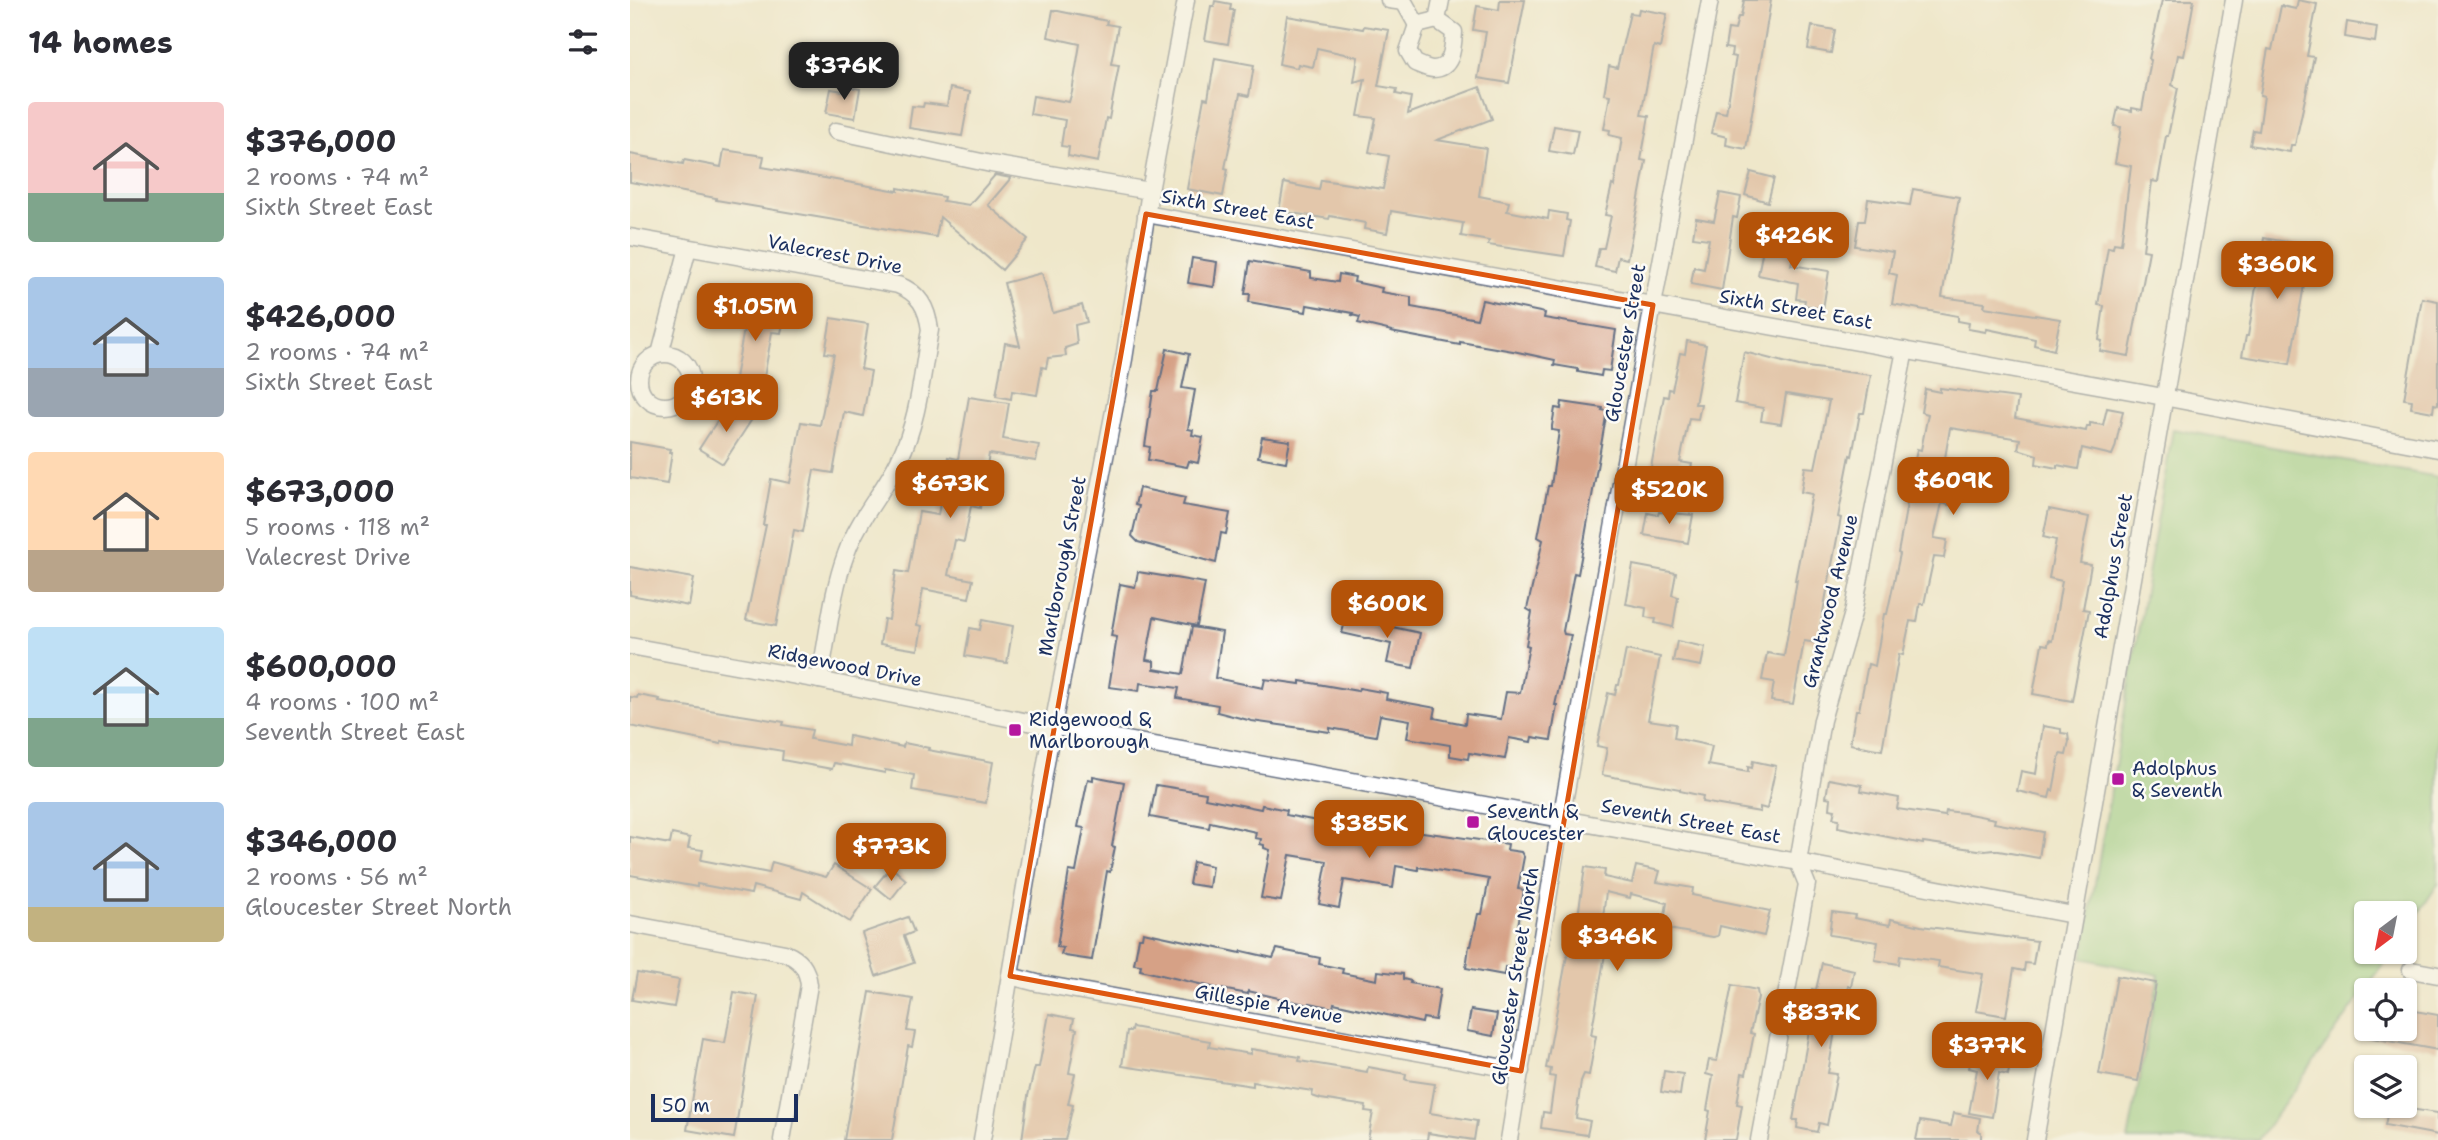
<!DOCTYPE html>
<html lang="en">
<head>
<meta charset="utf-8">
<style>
	:root { --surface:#fff; --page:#f2f2f3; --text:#2b2b33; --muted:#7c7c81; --accent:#b45309 }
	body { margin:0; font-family:"Shantell Sans",sans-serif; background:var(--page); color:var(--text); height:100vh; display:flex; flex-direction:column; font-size:26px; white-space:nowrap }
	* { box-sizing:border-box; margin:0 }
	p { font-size:23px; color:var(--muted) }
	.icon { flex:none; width:38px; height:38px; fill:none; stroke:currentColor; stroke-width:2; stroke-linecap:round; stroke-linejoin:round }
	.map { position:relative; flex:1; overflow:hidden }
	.sheet { display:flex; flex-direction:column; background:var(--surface); width:630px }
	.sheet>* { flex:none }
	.needle { width:46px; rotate:212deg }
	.buttons { position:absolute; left:1724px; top:901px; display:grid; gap:14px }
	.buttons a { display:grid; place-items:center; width:63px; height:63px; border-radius:7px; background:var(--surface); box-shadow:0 2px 5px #0004; font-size:35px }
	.scale { position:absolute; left:21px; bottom:18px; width:147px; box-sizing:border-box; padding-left:7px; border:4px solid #1b2f5e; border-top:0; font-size:19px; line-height:24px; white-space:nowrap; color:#1b2f5e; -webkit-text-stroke:5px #fdfcf7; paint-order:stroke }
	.price { position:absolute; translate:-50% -60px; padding:0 16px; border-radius:14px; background:var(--accent); color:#fff; font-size:23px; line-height:46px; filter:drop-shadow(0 2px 4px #0008) }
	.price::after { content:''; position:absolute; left:50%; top:42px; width:21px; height:16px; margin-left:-10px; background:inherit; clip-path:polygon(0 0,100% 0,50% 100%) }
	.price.selected { background:#222; color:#fff }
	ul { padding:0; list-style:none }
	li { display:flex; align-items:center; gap:21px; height:175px; padding:0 28px }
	li span { display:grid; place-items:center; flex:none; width:196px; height:140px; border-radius:7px; color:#555 }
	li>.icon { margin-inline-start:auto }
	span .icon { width:84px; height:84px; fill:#fffc; stroke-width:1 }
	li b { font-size:30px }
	h2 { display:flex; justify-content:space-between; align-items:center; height:84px; padding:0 28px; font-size:30px }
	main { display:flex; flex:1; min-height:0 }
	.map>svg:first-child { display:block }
</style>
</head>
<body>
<main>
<section class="sheet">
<h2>14 homes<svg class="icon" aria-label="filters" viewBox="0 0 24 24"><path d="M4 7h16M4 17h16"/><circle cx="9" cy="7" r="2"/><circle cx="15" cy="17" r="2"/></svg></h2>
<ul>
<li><span style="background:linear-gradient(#f6c9c9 65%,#7fa58c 0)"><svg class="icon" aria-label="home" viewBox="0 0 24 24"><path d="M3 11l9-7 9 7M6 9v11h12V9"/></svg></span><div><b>$376,000</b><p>2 rooms · 74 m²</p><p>Sixth Street East</p></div></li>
<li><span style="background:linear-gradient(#a9c7e8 65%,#9aa5b1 0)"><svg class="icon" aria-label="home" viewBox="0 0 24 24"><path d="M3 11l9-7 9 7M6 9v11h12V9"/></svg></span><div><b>$426,000</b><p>2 rooms · 74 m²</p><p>Sixth Street East</p></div></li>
<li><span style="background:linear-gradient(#ffd9b3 70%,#b9a48a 0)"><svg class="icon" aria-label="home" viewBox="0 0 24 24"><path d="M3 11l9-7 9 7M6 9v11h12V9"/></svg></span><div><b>$673,000</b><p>5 rooms · 118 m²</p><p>Valecrest Drive</p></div></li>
<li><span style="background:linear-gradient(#bfe0f5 65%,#7fa58c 0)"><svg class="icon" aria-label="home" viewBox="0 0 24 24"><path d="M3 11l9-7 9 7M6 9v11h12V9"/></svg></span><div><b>$600,000</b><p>4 rooms · 100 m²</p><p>Seventh Street East</p></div></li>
<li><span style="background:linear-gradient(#a9c7e8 75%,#c2b280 0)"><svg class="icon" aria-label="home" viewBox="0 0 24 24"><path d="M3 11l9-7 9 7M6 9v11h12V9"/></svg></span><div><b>$346,000</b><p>2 rooms · 56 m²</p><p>Gloucester Street North</p></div></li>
</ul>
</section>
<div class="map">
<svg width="1808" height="1140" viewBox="0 0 1808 1140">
	<rect width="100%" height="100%" fill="#fdfcf7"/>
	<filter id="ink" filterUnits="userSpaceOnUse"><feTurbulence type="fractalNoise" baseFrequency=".0143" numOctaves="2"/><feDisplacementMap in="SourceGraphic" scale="14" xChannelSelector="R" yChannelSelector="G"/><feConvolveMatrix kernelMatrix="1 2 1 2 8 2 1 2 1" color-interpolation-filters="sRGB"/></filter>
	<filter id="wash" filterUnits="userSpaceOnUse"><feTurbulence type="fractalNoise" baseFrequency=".00686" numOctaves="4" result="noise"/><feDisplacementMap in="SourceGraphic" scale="28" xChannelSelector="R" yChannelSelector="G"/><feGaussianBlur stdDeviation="1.57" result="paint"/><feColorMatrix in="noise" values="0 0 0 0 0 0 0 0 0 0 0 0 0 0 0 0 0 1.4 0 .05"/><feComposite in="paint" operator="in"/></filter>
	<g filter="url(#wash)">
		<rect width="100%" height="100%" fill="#efe7cb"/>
		<path fill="#8ecb81" stroke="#547d70" stroke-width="2" d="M1543 429 1808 477V884L1775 934 1774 914H1736V952H1762L1628 1140H1498L1529 975 1452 958Z"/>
		<g id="blocks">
			<g fill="#d6a186">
				<path d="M870 0H895L879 83 848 78 856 32 843 30 847 6 869 10Z"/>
				<path d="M1114 0H1141L1116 149 1096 145 1097 137 1081 133 1086 111 1096 113 1106 57 1101 56 1102 49 1095 48 1098 29 1105 30 1108 17H1111Z"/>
				<path d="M1532 0H1564L1554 56 1548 55 1542 85 1548 88 1538 136H1536L1528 182 1522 181 1513 250 1519 251 1499 356 1470 351 1472 341 1469 340 1474 306 1468 305 1478 247 1483 248 1484 243 1491 244 1501 166 1485 163 1491 127 1484 126 1488 108 1502 111V108L1512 110 1521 60 1519 59Z"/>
				<path d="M1668 0 1687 4 1677 56 1684 57 1665 145H1661L1660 152 1620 145 1623 130 1629 131 1634 96 1630 95 1635 65 1638 49 1642 50 1651 6 1666 9Z"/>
				<path d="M585 1 601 4 600 10H604L598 44 575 40 581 6H584Z"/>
				<path d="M1009 9 1037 14 1030 48 1024 46 1011 115 1019 116 1011 160 1016 161 1007 209 997 259 988 257 985 271 965 267 969 248H974L981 216 975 215 982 185 984 186 992 138 979 135 980 130 974 129 980 95 974 94 979 66 987 68 1000 13 1008 14Z"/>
				<path d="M423 10 477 21 476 24 488 26 481 64 489 65 479 119 476 118 468 162 438 156 439 147 431 146 435 120 400 114 403 96 439 102 442 92 450 44 418 37Z"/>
				<path d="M657 16 733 29 734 26 759 30 748 86 767 89 766 94 781 97 778 114 850 87 862 119 807 140 856 148 849 196 879 202 877 211 918 219 919 211 937 214 936 220 940 221 934 256 858 245 859 241 831 236 833 223 761 211 757 233 734 229 735 223 700 216 699 219 649 211 654 183 689 190 691 180 753 189 759 156 739 152 746 118 728 116 735 79 724 82 728 57 687 48 683 67 668 64 667 68 649 64Z"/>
				<path d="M1717 22 1747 27 1745 42 1715 37Z"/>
				<path d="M1182 26 1205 30 1201 53 1178 49Z"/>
				<path d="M585 58 624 65 619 96 610 94 595 168 598 169 593 196 557 189 574 98 578 99Z"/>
				<path d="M214 86 230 89 225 118 196 113 201 89 213 91Z"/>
				<path d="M320 88 340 92 332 136 279 128 282 106 293 107 294 103 317 106Z"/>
				<path d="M924 126 948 130 943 155 919 151Z"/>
				<path d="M94 150 134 156 132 167 268 191V188L314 197 313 201 339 205 365 175 381 178 358 205 398 239 372 270 310 217 306 237 86 200V198L0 182V154L53 164 54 160 91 167Z"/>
				<path d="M1121 172 1144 178 1138 202 1115 195Z"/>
				<path d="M1283 189 1329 197 1312 297 1355 303 1354 307 1430 319 1424 350 1404 345 1405 339 1357 329 1356 332 1338 329 1339 323 1328 321V316L1262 304 1267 275 1259 273 1263 252 1225 246 1229 221H1235L1238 199 1280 205Z"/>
				<path d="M1090 193 1111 197 1107 218 1103 217 1092 290 1061 284 1064 267 1074 269 1079 239 1063 237 1066 218 1084 221Z"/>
				<path d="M1135 238 1166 244 1161 265 1199 271 1193 309 1174 305 1175 300 1166 299 1168 283 1128 275Z"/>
				<path d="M1634 238 1681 246 1660 364 1612 356 1616 336H1618Z"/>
				<path d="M562 258 587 262 584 287 558 283Z"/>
				<path d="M620 261 681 272V278L708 282 709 274 725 277 724 282 752 288 751 292 781 297V307L847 319 852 300 915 313 914 318 986 330 980 371 972 370 971 376 948 372V369L924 365 925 360 883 351 830 342V345L761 332 762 331 728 323 730 317 722 315 723 313 677 305 676 312 619 302 620 294H615Z"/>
				<path d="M412 273 423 313 452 305 457 322 445 325 447 344 435 348 436 356 418 358 416 368 412 367 407 395 382 391 381 399 366 396 375 343 390 346 374 283Z"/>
				<path d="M1792 298 1808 301V405L1804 404 1803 412 1781 408 1782 400 1774 399Z"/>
				<path d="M105 301 156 311 151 333 142 332 131 394 103 389 114 329 100 326Z"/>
				<path d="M201 318 238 324 231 369 241 371 233 416 214 412 203 473 184 470 173 532 164 530 146 626 116 620 136 525H133L141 479 160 483 171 422 190 425 204 354 195 353Z"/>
				<path d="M1057 341 1076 345 1065 404H1071L1068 419 1059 418 1050 462 1062 464 1058 482 1020 473 1034 396 1038 397 1039 389 1042 390 1050 353 1055 354Z"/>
				<path d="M537 349 559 354 552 388 565 390 558 429 563 430 562 435 573 437 568 463 559 461 557 467 518 460 520 447 515 446 523 391H528Z"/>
				<path d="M1114 352 1169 366 1241 375 1234 413H1230L1222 456 1220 455 1208 517 1211 518 1187 643 1174 641 1163 704 1141 701 1144 682 1132 680 1137 653 1154 656 1167 580H1165L1182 494 1171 492 1175 467 1185 468 1199 401 1156 394 1151 424 1131 421 1133 408 1105 403Z"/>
				<path d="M1310 388 1388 398 1385 418 1456 431 1457 426H1460V423L1473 425 1477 408 1493 411 1485 448 1482 455 1452 448 1448 469 1427 465V468L1406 464 1407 455 1388 449 1390 439 1320 428 1315 458 1357 465 1353 490 1323 485 1319 505 1312 503 1304 538 1317 540 1314 558 1304 557 1294 604H1290L1287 622 1280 621 1273 655 1269 654 1252 750 1220 744 1226 710H1229L1238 664 1245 666 1254 614H1257L1270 554 1268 553 1287 449 1291 450 1298 414 1291 412 1295 389 1310 392Z"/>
				<path d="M339 397 379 403 373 439 409 445 406 461 359 454 350 508 341 506 334 542 325 540 318 575 343 580 339 598 293 589 287 625 292 626 288 650 250 644 254 619 259 620 266 571 278 573 289 512 308 515 318 457 328 459Z"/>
				<path d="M932 402 973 408 972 410 977 411 954 542 948 574 944 573 933 631 934 634 941 635 925 705H927L921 740 902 737 901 742 879 738 875 759 839 753 838 759 820 756V745L777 738 780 720 750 715 746 736 700 728V732L622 721 587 712 588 705 547 698 549 688 510 683 509 691 479 687 487 637 481 636 490 584 505 587 508 572 575 583 567 626 524 617 516 660 524 661V669L553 674 562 627 592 632 585 678 633 688 635 679 670 684V681L728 691 729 688 757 693 756 699 806 708 804 718 835 724 836 714 871 719 876 692 890 693 899 646 896 645 902 612 897 609 913 540 908 537 918 486H921L929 431 922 430V426L925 408 931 409Z"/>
				<path d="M98 404 122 419 93 464 69 449Z"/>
				<path d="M632 437 660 441 656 462 628 457Z"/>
				<path d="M0 442 40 449 39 452H42L37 484 0 478Z"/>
				<path d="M509 488 555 498 553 505 600 513 596 534 591 533 586 563 508 542 502 536 509 506 505 505Z"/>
				<path d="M1419 509 1459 517 1450 563 1461 565 1453 609 1459 610 1442 701 1403 694 1412 644 1418 645 1419 640 1422 641 1432 581 1419 578 1426 540 1413 537Z"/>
				<path d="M1029 512 1063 515 1058 543 1014 535 1018 513 1028 515Z"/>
				<path d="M1003 565 1046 573 1042 595 1048 597 1043 627 1025 623 1026 619 1015 617 1016 608 996 604Z"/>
				<path d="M0 567 64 578 59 606 0 595Z"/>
				<path d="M716 617 790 633 783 668 757 663 761 644 712 633Z"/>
				<path d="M352 620 383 626 377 663 335 656 340 628 350 630Z"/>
				<path d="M1047 641 1075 647 1071 666 1043 661Z"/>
				<path d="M996 650 1030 657 1018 720 1046 724 1044 738 1082 746 1078 765 1118 772V767L1122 768 1123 761 1146 766 1137 809 1130 807V812L1072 802 1073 796 1050 791V789L972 775 977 748 967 746 978 693 985 695 987 685H989Z"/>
				<path d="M8 695 30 699 29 702 154 722 153 725 182 730 180 739 218 746 219 736 273 747 274 743 299 748 298 750 363 762 356 803 282 790 284 775 255 770V773L204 763 202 769 152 760 153 751 91 741V744L0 726V697L7 698Z"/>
				<path d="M1413 726 1431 729V733L1438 734 1439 742 1436 755 1430 754 1423 791 1421 790 1419 798 1387 791 1391 771 1406 774Z"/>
				<path d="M463 776 494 782 482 846 485 847 480 872 477 871 462 960 435 956 431 954 433 948 427 947 439 871 446 872 454 828 448 827 458 779 463 780Z"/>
				<path d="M1199 779 1232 785 1231 791 1269 798 1267 809 1315 816 1316 811 1334 813 1365 819 1364 823 1413 832 1409 858 1363 850 1355 851 1293 842V844L1208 827 1209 819 1203 818 1205 810 1200 809 1201 798 1196 797Z"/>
				<path d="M526 785 576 793 575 798 631 809 632 805 657 810 656 815 687 821V816L715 821V818L771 829 878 844 877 850 891 852 894 857 888 889 894 890 881 968 875 967 874 975 836 968 839 946H841L848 914H852L859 879 788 867V870L766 866 763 888 714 880 709 908 689 904 697 861 660 855 651 901 631 898 640 850 634 848V845L630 844 631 839 625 838 626 832 580 822 579 828 520 817Z"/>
				<path d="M42 834 60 838 58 848 73 850 71 860 139 873 142 862 196 877 204 865 242 889 220 922 173 892 171 899 123 886 121 894 67 884V887L0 875V837L40 844Z"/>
				<path d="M563 862 582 866 579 887 559 884Z"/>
				<path d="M1006 866 1030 871 1027 882 1063 888 1062 895 1140 911 1134 936 1090 926 1088 936 1083 937 1033 928 1037 903 1001 894 1000 898 976 892 971 935 978 937 961 1035 966 1036 959 1075 954 1074 951 1081 946 1118 960 1121 957 1135 911 1128 913 1112 920 1113 925 1077 920 1076 921 1069 916 1068 939 945H942L946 931 955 867 975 870 974 877 1002 883Z"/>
				<path d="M261 867 276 880 261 899 245 886Z"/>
				<path d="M1202 912 1225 915 1224 918 1260 925 1261 919 1291 926 1407 941 1403 964 1395 963 1394 971 1384 969 1376 1016 1346 1011 1353 974 1308 967 1309 961 1270 956 1269 964 1245 960 1248 942 1199 935Z"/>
				<path d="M278 917 284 932 274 936 284 963 246 976 232 933Z"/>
				<path d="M513 932 611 953 612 951 643 958 647 949 690 958 689 964 713 969 712 973 747 980 748 971 773 974V979L781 981 780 983 810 989 805 1020 793 1018 792 1023 704 1003 703 1008 680 1003 679 1005 618 991V994L586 988 510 970 511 965 504 964 509 938H512Z"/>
				<path d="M1192 963 1224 970 1221 987 1218 986 1217 992 1212 991 1204 1037 1198 1073 1207 1074 1197 1125 1189 1123 1187 1132 1167 1128 1168 1120H1163L1183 1009 1179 1008 1182 989 1186 990Z"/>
				<path d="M7 973 49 980 44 1007 2 1000Z"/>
				<path d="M1487 976 1526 983 1508 1081 1469 1074Z"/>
				<path d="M1102 985 1127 990 1128 997 1120 1033 1124 1034 1116 1074 1112 1073 1107 1104 1112 1105 1106 1140H1075L1080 1111 1077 1110 1083 1076 1076 1074 1079 1060 1087 1061Z"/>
				<path d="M104 992 128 996 104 1138 57 1130 73 1039 95 1043Z"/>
				<path d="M240 992 283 999 277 1031 285 1032 282 1047 278 1046 262 1140H214Z"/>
				<path d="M1774 1009 1808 1015V1050L1736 1037 1737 1029H1774Z"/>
				<path d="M841 1010 867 1014 863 1036 837 1031Z"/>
				<path d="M419 1014 444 1019 442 1028 447 1029 439 1073 445 1074 438 1104 443 1105 435 1140H392L398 1096 405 1067H409Z"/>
				<path d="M502 1027 580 1041 579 1047 621 1054V1049L670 1057 669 1061 731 1071 737 1072 738 1067 776 1074 775 1079 777 1080 805 1084 800 1113 847 1121 844 1140 798 1133 797 1140H738L743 1112 735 1111 736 1106 691 1099 682 1096 683 1091 623 1082V1086L492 1066 497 1031H501Z"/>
				<path d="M1353 1053 1381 1058 1378 1075 1369 1073 1362 1117 1339 1113 1347 1070 1339 1068 1342 1054 1352 1055Z"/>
				<path d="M1034 1071 1053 1074 1050 1095 1031 1092Z"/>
				<path d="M1759 1106H1780L1779 1109 1808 1113V1135L1755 1125Z"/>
				<path d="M1324 1113 1350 1118 1348 1131 1351 1132V1140H1286L1290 1121 1321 1126Z"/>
			</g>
		</g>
	</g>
	<g filter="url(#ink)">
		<use href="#blocks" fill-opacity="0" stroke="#656f84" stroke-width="2"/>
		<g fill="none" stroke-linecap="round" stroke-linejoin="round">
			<defs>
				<g id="street">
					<path d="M759 0 774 2 787 25 807 20 811 0"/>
					<path d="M787 25 778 51 785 63C790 65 798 69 803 69 823 69 823 46 824 32L807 20"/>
					<path d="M206 131 361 164 520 191"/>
					<path d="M516 214 1512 393 1808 449"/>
					<path d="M0 237 268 285C289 293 297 307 300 330 292 373 289 420 269 460 253 493 228 519 216 554 201 594 198 639 189 680"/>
					<circle cx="35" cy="380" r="26"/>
					<path d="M30 354 58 248"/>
					<path d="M0 646 189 680 398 722 1168 862 1443 915"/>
					<path d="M1168 862 1192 720 1223 613 1275 350"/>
					<path d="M0 924 155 953C171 960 177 968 179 985L152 1140"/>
					<path d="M1781 970 1808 975"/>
					<path d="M380 976 407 983 891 1071"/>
					<path d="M352 1140 418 751 494 359 520 191 556 0"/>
					<path d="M879 1140 931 819 1023 305 1080 0"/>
					<path d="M1129 1140 1177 884 1168 862"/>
					<path d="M1405 1140 1604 0"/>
				</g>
			</defs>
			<use href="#street" stroke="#656f84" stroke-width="19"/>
			<use href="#street" stroke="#fff" stroke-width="16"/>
		</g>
	</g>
	<path d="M0 0H1808V1140H0ZM516 214 1023 305 891 1071 380 976Z" fill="#efe7cb" fill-opacity=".55" fill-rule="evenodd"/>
	<path fill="none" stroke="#de5710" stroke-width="5" stroke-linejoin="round" d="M516 214 1023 305 891 1071 380 976Z"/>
	<g fill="#b5179e" stroke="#fdfcf7" stroke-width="2.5">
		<rect x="378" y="723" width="14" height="14" rx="3.5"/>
		<rect x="1481" y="772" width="14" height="14" rx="3.5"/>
		<rect x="836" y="815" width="14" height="14" rx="3.5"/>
	</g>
	<g text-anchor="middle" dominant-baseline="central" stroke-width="5" stroke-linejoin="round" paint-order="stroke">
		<g font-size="19" fill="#1b2f5e" stroke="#fdfcf7">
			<text transform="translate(608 209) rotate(10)">Sixth Street East</text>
			<text transform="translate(205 254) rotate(11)">Valecrest Drive</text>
			<text transform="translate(1166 309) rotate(10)">Sixth Street East</text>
			<text transform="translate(995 343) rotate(-80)">Gloucester Street</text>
			<text transform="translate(432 566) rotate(-79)">Marlborough Street</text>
			<text transform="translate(1483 566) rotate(-80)">Adolphus Street</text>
			<text transform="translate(1200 601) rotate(-76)">Grantwood Avenue</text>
			<text transform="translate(215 665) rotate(11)">Ridgewood Drive</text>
			<text transform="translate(1061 821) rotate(10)">Seventh Street East</text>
			<text transform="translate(885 976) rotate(-81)">Gloucester Street North</text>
			<text transform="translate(639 1004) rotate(10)">Gillespie Avenue</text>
		</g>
		<g font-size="19" fill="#1b2f5e" stroke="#fdfcf7" text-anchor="start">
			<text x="399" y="719">Ridgewood &amp;<tspan x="399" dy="22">Marlborough</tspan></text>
			<text x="1502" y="768">Adolphus<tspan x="1502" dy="22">&amp; Seventh</tspan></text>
			<text x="857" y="811">Seventh &amp;<tspan x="857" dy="22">Gloucester</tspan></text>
		</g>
	</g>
</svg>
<div class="buttons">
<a><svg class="needle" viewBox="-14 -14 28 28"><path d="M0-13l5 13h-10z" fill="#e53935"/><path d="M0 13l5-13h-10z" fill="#7c7c81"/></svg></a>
<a><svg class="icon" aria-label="locate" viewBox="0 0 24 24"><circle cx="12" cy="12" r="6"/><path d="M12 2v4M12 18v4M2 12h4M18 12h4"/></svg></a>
<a><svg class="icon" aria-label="layers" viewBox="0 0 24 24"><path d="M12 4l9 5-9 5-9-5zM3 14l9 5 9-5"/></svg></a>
</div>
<div class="scale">50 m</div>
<b class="price selected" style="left:214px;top:102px">$376K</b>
<b class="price" style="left:1164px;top:272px">$426K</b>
<b class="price" style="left:1647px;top:301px">$360K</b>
<b class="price" style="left:125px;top:343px">$1.05M</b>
<b class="price" style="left:96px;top:434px">$613K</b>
<b class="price" style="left:1323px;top:517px">$609K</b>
<b class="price" style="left:320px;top:520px">$673K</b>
<b class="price" style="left:1039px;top:526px">$520K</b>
<b class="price" style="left:757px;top:640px">$600K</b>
<b class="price" style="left:739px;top:860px">$385K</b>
<b class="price" style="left:261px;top:883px">$773K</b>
<b class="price" style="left:987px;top:973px">$346K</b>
<b class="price" style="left:1191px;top:1049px">$837K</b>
<b class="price" style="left:1357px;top:1082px">$377K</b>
</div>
</main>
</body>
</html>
